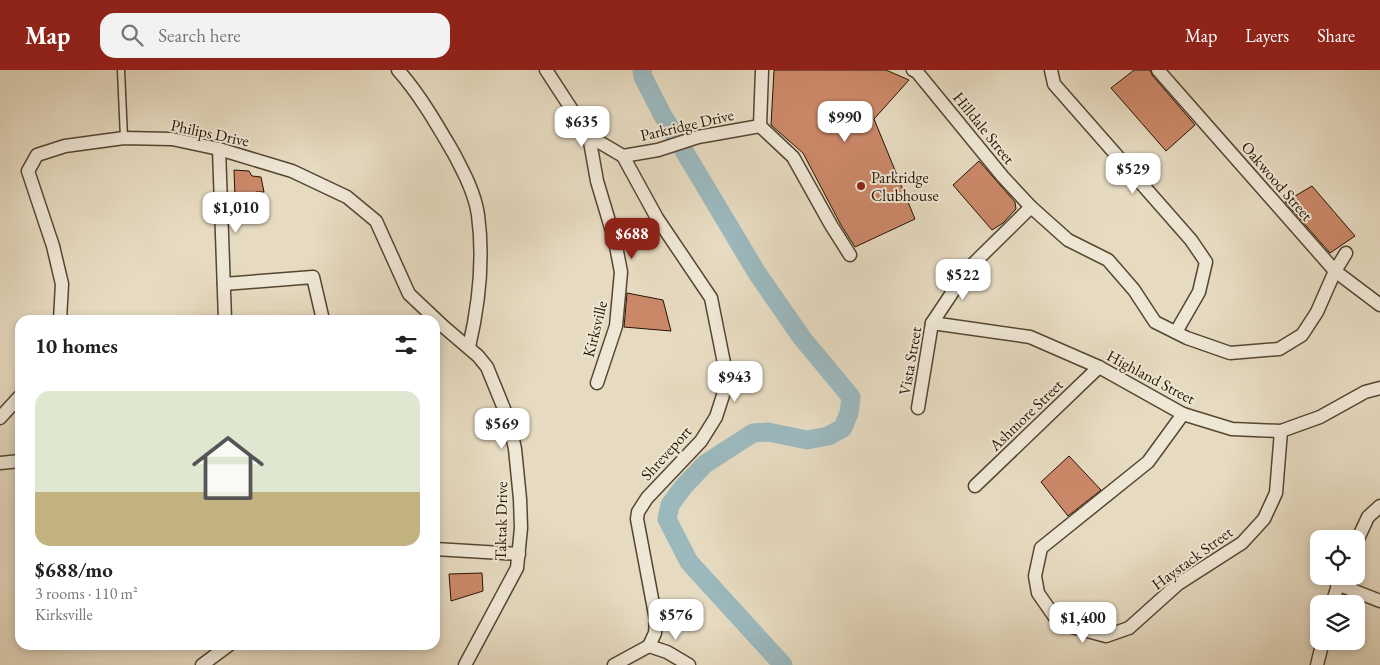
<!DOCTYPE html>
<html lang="en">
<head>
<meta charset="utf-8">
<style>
	:root { --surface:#fff; --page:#f2f2f2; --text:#222; --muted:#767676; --line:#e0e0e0; --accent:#8f2418 }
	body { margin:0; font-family:"EB Garamond",serif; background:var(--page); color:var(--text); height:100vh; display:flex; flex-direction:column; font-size:19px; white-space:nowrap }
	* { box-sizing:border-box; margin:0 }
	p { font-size:16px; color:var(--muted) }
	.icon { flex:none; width:28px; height:28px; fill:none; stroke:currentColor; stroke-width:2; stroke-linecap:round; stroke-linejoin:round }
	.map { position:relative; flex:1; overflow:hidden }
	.side { position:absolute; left:15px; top:245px; width:425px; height:335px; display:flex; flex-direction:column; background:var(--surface); border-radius:15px; box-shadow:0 2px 8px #0003 }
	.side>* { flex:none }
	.tools { position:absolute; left:1310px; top:460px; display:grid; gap:10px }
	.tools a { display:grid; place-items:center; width:55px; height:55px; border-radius:10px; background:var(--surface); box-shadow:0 2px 8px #0003; font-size:25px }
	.price { position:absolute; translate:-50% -42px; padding:0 11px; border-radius:10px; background:#fff; color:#222; font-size:16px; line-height:32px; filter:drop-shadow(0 1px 2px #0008) }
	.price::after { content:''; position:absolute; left:50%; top:30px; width:15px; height:11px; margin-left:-8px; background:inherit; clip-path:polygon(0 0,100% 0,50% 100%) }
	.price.selected { background:var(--accent); color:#fff }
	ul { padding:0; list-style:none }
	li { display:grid; align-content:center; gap:10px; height:265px; padding:0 20px }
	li+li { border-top:1px solid var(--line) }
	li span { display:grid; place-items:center; height:155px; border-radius:15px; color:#555 }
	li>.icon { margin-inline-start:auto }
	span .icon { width:90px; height:90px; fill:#fffc; stroke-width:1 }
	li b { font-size:21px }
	h2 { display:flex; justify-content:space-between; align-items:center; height:60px; padding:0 20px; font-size:21px }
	header { display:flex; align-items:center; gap:30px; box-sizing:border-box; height:70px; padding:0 25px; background:var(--accent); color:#fff }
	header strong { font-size:24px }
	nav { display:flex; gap:28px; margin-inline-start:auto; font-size:18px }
	.search { width:350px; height:45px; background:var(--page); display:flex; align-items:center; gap:12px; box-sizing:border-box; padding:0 18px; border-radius:15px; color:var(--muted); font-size:19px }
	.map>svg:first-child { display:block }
</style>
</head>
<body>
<header>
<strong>Map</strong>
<div class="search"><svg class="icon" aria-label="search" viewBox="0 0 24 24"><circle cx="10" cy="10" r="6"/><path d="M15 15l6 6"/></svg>Search here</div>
<nav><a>Map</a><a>Layers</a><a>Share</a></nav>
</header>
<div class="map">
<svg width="1380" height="595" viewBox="0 0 1380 595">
	<rect width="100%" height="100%" fill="#e6dac0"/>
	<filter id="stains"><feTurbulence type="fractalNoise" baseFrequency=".004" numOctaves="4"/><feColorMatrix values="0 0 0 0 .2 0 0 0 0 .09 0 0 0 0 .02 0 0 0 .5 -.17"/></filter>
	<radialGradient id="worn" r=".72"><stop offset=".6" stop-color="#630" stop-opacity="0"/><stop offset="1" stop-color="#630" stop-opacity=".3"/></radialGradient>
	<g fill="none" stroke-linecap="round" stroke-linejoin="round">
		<path stroke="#9bb8bd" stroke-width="19" d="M642 0 643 7 662 44 757 203 802 268 851 327 849 343 843 358 828 366 807 370 768 362 753 363 705 394 684 416 670 435 667 449 689 492 783 595"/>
	</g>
	<g fill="#cb8869" stroke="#251501">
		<path d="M774 0H886L909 10 874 49 915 149 855 177 841 155 803 83 771 55Z"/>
		<path d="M1134 0H1150L1152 5 1195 55 1166 81 1111 18Z"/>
		<path d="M979 91 1015 132 1016 139 1003 153 992 160 953 115Z"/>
		<path d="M234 100 249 101 252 106 261 107 264 122H256L255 134 235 127Z"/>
		<path d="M1312 116 1355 166 1330 183 1285 132Z"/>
		<path d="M627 223 663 230 671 261 624 257Z"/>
		<path d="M1069 386 1101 420 1068 446 1041 412Z"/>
		<path d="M482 503 483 521 451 531 449 504Z"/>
	</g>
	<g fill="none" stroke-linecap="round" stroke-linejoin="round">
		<defs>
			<path id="service" d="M121 0 124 68"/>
			<g id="minor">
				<path d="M398 0C420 25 436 53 453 82 463 101 475 123 478 145 484 189 479 234 469 277"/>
				<path d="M546 0 589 66 623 86 658 80 698 67 760 56"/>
				<path d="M913 0 917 2 1003 107 1031 137 1068 170 1108 190 1134 220 1155 252 1187 268 1230 283 1279 279 1302 265 1317 242 1335 201 1346 183"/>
				<path d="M1051 0 1054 14 1191 170 1206 192 1199 222 1176 262"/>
				<path d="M1158 0 1335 201 1380 235"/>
				<path d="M760 56 793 87 831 155 850 185"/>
				<path d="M760 56 762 0"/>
				<path d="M589 66 597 111 615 171 621 202 616 256 597 313"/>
				<path d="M219 79 225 250"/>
				<path d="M623 86 657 148 711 228 725 298V319L716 347 701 371 647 428 638 442 637 449 656 550 655 563 649 576"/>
				<path d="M224 214 313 207 323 250"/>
				<path d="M60 250 62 214 53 176 28 101 37 85 65 76 124 68 172 69 219 79 292 101 347 127 376 151 409 224 444 257 478 286 487 297 509 351 515 379 520 429 521 458 517 498 465 595"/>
				<path d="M932 253 1030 267 1099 297 1183 344 1232 359 1281 361 1320 347 1365 322 1380 318"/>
				<path d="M918 338 932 253 968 199 1031 137"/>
				<path d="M1183 344 1148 392 1041 478 1035 506 1038 523 1054 546 1072 557 1106 566 1129 558 1178 514 1242 473 1264 449 1276 423 1281 361"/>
				<path d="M0 348 20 326"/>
				<path d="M0 393 20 391"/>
				<path d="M975 416 1099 297"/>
				<path d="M1356 473 1368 447 1380 436"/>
				<path d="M435 479 519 484"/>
				<path d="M1337 514 1380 531"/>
				<path d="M1332 534 1341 506"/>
				<path d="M649 576 667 582 689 595"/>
				<path d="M202 595 229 575"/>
				<path d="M614 595 649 576"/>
				<path d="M1317 595 1323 571"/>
			</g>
		</defs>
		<use href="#service" stroke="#554631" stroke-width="9"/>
		<use href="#minor" stroke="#554631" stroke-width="15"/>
		<use href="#service" stroke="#efe7d6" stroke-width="6"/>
		<use href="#minor" stroke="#efe7d6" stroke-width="12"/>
	</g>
	<circle fill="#8f2418" stroke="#efe7d6" stroke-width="2" cx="861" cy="116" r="5"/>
	<g text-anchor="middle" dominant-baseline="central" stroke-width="4" stroke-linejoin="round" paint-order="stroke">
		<g font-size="16" fill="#251501" stroke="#efe7d6">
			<text transform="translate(687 55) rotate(-13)">Parkridge Drive</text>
			<text transform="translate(984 58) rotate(51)">Hilldale Street</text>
			<text transform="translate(210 63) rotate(12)">Philips Drive</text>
			<text transform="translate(1277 111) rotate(49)">Oakwood Street</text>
			<text transform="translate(595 259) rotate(-76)">Kirksville</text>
			<text transform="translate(910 291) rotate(-80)">Vista Street</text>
			<text transform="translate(1151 307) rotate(28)">Highland Street</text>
			<text transform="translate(1026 345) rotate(-44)">Ashmore Street</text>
			<text transform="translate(666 383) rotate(-48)">Shreveport</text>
			<text transform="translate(501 451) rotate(-89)">Taktak Drive</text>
			<text transform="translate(1192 488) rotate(-36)">Haystack Street</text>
		</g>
		<g font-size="16" fill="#251501" stroke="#efe7d6" text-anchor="start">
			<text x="871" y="107">Parkridge<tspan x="871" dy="18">Clubhouse</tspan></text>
		</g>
	</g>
	<rect width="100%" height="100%" filter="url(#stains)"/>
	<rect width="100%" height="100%" fill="url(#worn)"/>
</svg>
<div class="tools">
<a><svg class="icon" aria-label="locate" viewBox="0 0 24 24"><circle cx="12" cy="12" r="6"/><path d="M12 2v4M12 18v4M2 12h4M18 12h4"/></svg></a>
<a><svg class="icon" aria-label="layers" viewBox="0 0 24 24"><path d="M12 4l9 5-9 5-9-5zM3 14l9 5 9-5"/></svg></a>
</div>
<b class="price" style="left:845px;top:73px">$990</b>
<b class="price" style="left:582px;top:78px">$635</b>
<b class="price" style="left:1133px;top:125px">$529</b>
<b class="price" style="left:236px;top:164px">$1,010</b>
<b class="price selected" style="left:632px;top:190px">$688</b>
<b class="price" style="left:963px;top:231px">$522</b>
<b class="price" style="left:735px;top:333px">$943</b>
<b class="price" style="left:502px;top:380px">$569</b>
<b class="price" style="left:676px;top:571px">$576</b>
<b class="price" style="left:1083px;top:574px">$1,400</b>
<section class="side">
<h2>10 homes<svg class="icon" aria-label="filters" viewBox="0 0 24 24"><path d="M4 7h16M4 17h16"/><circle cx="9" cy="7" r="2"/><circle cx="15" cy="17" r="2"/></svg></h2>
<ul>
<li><span style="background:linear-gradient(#dfe7d0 65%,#c2b280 0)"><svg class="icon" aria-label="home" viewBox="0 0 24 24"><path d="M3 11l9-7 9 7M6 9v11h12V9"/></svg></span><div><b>$688/mo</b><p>3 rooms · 110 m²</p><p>Kirksville</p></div></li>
</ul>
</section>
</div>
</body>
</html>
